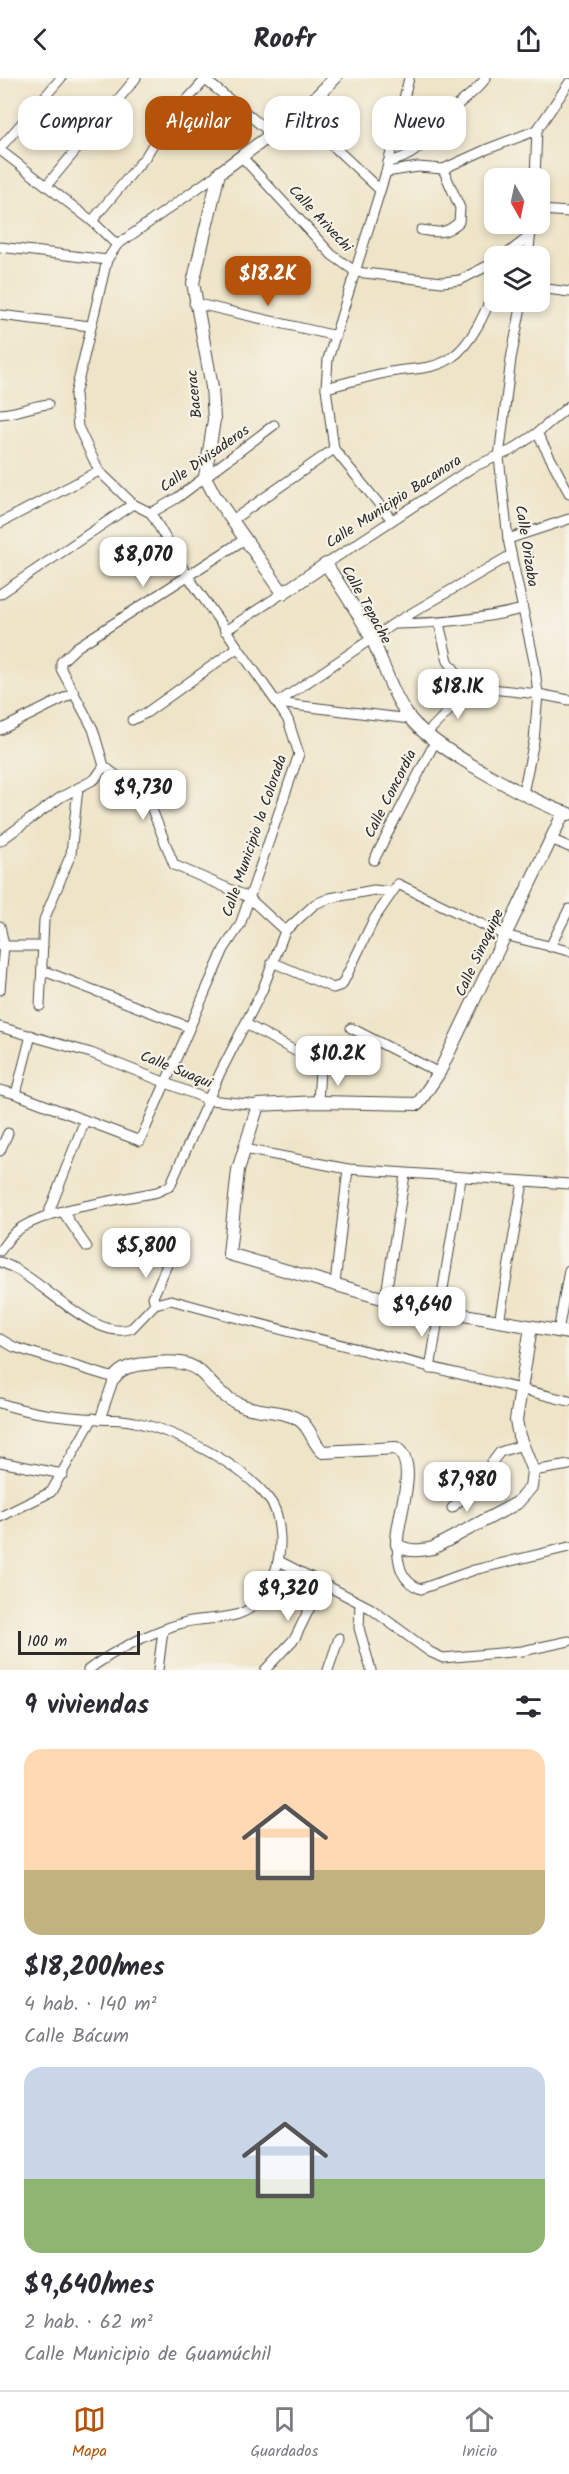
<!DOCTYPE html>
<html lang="es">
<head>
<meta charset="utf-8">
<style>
	:root { --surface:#fff; --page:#f2f2f3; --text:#2b2b33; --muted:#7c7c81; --line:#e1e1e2; --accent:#b45309 }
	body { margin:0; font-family:Kalam,sans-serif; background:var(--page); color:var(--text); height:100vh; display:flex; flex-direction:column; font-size:22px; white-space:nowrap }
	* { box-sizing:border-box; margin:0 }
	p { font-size:20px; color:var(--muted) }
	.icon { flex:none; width:33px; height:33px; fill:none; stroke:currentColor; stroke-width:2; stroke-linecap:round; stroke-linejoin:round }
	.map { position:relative; height:1592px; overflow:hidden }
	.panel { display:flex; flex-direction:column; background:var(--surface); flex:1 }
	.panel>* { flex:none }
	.top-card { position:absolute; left:18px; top:18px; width:534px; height:54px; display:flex; gap:12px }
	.needle { width:39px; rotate:171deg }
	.controls { position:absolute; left:484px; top:90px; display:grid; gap:12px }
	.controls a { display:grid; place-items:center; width:66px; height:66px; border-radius:12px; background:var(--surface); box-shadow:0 3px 9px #0003; font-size:30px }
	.scale { position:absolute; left:18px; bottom:15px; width:122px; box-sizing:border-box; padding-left:6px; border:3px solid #2b2b2b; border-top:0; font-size:16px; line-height:21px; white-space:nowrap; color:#2b2b2b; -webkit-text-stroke:4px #f7f3e8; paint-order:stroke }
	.price { position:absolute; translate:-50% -51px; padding:0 14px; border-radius:12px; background:#fff; color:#222; font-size:20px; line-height:39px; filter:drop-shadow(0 2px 3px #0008) }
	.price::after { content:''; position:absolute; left:50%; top:36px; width:18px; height:14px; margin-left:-9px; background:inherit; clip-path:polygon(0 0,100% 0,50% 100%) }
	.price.active { background:var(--accent); color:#fff }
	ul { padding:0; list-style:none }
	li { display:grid; align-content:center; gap:12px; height:318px; padding:0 24px }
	li span { display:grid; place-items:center; height:186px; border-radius:18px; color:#555 }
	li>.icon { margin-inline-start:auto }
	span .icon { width:108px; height:108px; fill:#fffc; stroke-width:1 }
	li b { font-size:26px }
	h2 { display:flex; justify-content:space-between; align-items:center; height:72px; padding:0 24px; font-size:26px }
	.tag { padding:0 21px; border-radius:18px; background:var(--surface); box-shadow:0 3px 9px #0003; font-size:21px; line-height:54px }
	.tag.active { background:var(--accent); color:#fff }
	header { display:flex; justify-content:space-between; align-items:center; height:78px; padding:0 24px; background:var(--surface); font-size:27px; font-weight:600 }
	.menu { display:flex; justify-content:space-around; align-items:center; height:84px; border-top:2px solid var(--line); background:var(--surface); font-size:16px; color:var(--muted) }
	.menu a { display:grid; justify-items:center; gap:3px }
	.menu .active { color:var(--accent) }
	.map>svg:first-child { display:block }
</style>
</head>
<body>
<header><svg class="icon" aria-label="back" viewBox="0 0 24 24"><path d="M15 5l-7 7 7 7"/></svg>Roofr<svg class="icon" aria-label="share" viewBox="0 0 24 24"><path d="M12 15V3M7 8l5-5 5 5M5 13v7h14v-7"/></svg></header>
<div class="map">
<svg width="569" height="1592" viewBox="0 0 569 1592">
	<rect width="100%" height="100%" fill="#f7f3e8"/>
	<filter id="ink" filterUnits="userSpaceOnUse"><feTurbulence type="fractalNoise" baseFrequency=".0167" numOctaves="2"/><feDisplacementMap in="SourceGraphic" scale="12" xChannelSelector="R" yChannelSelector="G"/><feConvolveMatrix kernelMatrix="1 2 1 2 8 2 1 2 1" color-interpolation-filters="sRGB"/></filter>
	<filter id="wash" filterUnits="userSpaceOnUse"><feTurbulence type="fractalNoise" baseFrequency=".008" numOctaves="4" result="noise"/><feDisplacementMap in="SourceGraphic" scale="24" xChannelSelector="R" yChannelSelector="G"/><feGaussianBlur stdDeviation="1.35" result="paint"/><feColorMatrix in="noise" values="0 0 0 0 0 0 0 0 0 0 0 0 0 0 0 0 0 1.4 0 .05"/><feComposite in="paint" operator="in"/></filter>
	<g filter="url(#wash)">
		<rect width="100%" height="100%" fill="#eee4c7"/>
	</g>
	<g filter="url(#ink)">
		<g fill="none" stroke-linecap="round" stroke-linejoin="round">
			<defs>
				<g id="minor">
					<path d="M203 0 272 56"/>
					<path d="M299 36 380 112"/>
					<path d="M0 70 61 0"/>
					<path d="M0 72 92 143 117 167"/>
					<path d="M241 78 332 177 356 194 442 204 460 202 495 184"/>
					<path d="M388 84C424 77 425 57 448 35 461 23 475 15 486 0"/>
					<path d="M386 94 418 89 443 91 485 72 537 52"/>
					<path d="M535 100 537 52 569 5"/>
					<path d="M47 107 136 0"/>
					<path d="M540 132 569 134"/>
					<path d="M92 143 146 78 166 45 205 2"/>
					<path d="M421 152C438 155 446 156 459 144L460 130 443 91"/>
					<path d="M0 169 107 182"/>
					<path d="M504 178 530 158"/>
					<path d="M528 178 532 146"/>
					<path d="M540 210 569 214"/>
					<path d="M522 224 511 281 499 379 508 461 534 583 538 616 534 663 523 715"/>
					<path d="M194 225 336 258"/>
					<path d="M0 237 90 248"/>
					<path d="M326 310C346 305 365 299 385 295 406 290 433 293 451 280 472 266 486 233 495 210"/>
					<path d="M0 336C18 335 31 328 48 326"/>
					<path d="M537 355 569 415"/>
					<path d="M151 435 177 420 274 347"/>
					<path d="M392 442 334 371 326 310 328 281 386 94 409 0"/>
					<path d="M231 443 334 371"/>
					<path d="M0 445 99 393"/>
					<path d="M245 461 77 569 61 584V591L93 651 104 688 142 717 151 729 174 787 248 819 285 853"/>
					<path d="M508 461 569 441"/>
					<path d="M326 486 473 389 512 372 537 355 569 328"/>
					<path d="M0 516 133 426"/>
					<path d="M439 545 448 583 462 602 472 609 538 616 569 622"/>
					<path d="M396 546C439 545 480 542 522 531"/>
					<path d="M225 553 283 515"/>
					<path d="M277 625 393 546 511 477"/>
					<path d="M277 625 410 641"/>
					<path d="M132 642 146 635 237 570"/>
					<path d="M0 652 74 615"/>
					<path d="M426 656 472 609"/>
					<path d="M551 761 569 769"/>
					<path d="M0 763 61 719 95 701 104 688"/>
					<path d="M374 782 435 664"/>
					<path d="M0 848 4 867 0 912"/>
					<path d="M0 868H43"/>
					<path d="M550 869 569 831"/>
					<path d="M272 884 333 910 342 907 374 841 398 806 504 857 569 873"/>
					<path d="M44 893 189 949"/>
					<path d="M40 928 44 842 71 776 78 710"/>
					<path d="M246 946 317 985 320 992 318 1024"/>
					<path d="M0 949 91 975 209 1022 258 1027"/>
					<path d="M351 950 439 995"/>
					<path d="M0 1012 16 1016 140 1063 224 871 240 847 299 676 288 642 277 625 187 497 151 435 133 426 99 393 78 349 75 317 107 182 117 167 219 95"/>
					<path d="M16 1016 31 957"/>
					<path d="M244 1071 348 1091 569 1106"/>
					<path d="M0 1073 8 1055"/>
					<path d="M63 1134 87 1169"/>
					<path d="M47 1139 85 1042"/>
					<path d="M0 1173C6 1165 10 1157 18 1152 48 1130 120 1122 157 1114L170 1108 220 995 262 913 285 853 315 826 330 820 374 812 391 814"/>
					<path d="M0 1184C37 1195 95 1266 132 1250L155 1226 171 1222C303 1259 436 1290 569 1323"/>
					<path d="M335 1206 348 1091"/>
					<path d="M385 1222 405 1097"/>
					<path d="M155 1226 153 1219 173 1173"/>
					<path d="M499 1244 523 1104"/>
					<path d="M558 1254 569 1192"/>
					<path d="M0 1261 14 1269 114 1300 100 1341"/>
					<path d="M430 1291 461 1100"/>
					<path d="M0 1325C30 1336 67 1339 99 1341 111 1342 124 1341 135 1344 178 1354 246 1388 271 1424 278 1434 279 1448 280 1459 281 1484 272 1513 252 1529 234 1543 207 1539 186 1544 153 1553 116 1571 88 1592"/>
					<path d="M0 1384 63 1396"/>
					<path d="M533 1393 569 1387"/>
					<path d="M452 1430 470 1413 500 1374 522 1367"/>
					<path d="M0 1439 51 1414 93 1340"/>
					<path d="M397 1467C398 1487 401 1504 421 1511L474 1492 569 1469"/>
					<path d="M279 1483 370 1530 430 1574 443 1580 522 1573 569 1563"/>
					<path d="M360 1525 359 1550 371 1592"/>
					<path d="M158 1592 163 1552"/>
					<path d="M265 1592 295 1560 322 1505"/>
					<path d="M328 1592 339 1560"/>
				</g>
				<g id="tertiary">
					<path d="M335 0 299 36 219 95 193 205 212 309 214 342 205 399 215 418 283 515 326 486C342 511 359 535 372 561 385 588 391 615 409 639 430 668 534 725 569 736"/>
					<path d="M564 734 439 995 418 1026 318 1024 258 1027 238 1092 229 1176 406 1227 569 1255"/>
					<path d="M114 1300C122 1289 133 1287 146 1286 214 1276 195 1307 241 1327 259 1335 286 1331 302 1344 311 1352 314 1367 323 1374L396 1370C421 1387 395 1442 397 1467 409 1474 419 1473 433 1470L517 1425 531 1409 533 1393 519 1358 516 1342 531 1249"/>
				</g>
			</defs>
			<use href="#minor" stroke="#484742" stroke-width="11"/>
			<use href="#tertiary" stroke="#484742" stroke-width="14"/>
			<use href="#minor" stroke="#fff" stroke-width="9"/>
			<use href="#tertiary" stroke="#fff" stroke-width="12"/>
		</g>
	</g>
	<g text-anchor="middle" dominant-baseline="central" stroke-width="4.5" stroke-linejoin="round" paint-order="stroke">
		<g font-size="15" fill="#2b2b2b" stroke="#f7f3e8">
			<text transform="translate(320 141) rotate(47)">Calle Arivechi</text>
			<text transform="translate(195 316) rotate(-96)">Bacerac</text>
			<text transform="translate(205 381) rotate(-35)">Calle Divisaderos</text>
			<text transform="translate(394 424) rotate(-33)">Calle Municipio Bacanora</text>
			<text transform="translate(526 468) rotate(81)">Calle Orizaba</text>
			<text transform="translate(366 527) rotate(61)">Calle Tepache</text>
			<text transform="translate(391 716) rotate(-63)">Calle Concordia</text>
			<text transform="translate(255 758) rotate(-71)">Calle Municipio la Colorada</text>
			<text transform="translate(480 875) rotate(-65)">Calle Sinoquipe</text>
			<text transform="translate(176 992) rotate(22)">Calle Suaqui</text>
		</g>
	</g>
</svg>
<div class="controls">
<a><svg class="needle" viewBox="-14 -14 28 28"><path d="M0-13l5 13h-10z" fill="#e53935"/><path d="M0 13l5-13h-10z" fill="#7c7c81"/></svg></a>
<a><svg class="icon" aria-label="layers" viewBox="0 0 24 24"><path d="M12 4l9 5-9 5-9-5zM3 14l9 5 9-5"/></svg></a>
</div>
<div class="scale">100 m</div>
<b class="price active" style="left:268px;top:229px">$18.2K</b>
<b class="price" style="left:143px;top:510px">$8,070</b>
<b class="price" style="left:458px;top:642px">$18.1K</b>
<b class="price" style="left:143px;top:743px">$9,730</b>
<b class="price" style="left:338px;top:1009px">$10.2K</b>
<b class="price" style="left:146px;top:1201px">$5,800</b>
<b class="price" style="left:422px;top:1260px">$9,640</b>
<b class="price" style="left:467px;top:1435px">$7,980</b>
<b class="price" style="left:288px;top:1544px">$9,320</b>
<div class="top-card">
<a class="tag">Comprar</a>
<a class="tag active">Alquilar</a>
<a class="tag">Filtros</a>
<a class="tag">Nuevo</a>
</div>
</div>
<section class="panel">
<h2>9 viviendas<svg class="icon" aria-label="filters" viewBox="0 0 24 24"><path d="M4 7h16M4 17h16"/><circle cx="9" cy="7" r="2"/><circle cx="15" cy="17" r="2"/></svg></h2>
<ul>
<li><span style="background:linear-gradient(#ffd9b3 65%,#c2b280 0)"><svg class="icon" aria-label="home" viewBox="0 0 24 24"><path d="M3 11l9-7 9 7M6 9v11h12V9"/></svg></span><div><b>$18,200/mes</b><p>4 hab. · 140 m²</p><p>Calle Bácum</p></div></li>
<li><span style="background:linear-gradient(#c9d6e8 60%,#8fb573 0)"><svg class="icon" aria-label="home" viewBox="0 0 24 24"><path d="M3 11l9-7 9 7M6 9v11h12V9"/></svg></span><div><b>$9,640/mes</b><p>2 hab. · 62 m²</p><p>Calle Municipio de Guamúchil</p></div></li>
</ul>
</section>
<nav class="menu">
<a class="active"><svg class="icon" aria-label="map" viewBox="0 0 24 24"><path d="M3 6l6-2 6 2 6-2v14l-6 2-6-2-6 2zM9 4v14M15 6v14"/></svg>Mapa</a>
<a><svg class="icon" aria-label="saved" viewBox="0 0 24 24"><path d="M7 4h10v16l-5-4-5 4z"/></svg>Guardados</a>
<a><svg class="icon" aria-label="home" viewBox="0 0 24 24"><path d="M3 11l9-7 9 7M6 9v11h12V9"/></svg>Inicio</a>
</nav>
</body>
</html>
